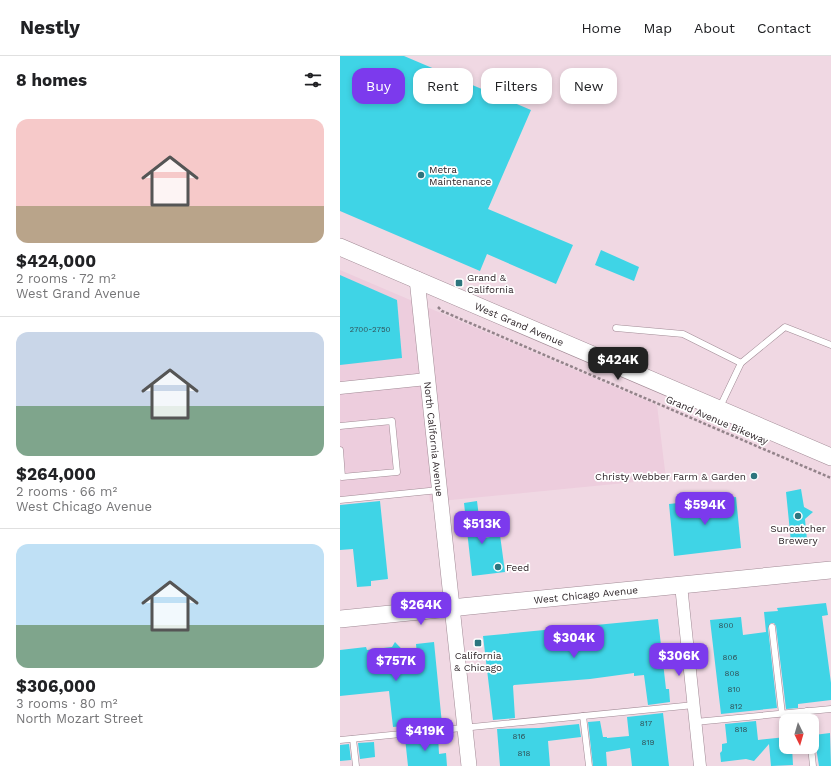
<!DOCTYPE html>
<html lang="en">
<head>
<meta charset="utf-8">
<style>
	:root { --surface:#fff; --page:#f6f6f6; --text:#202124; --muted:#757577; --line:#e0e0e0; --accent:#7c3aed }
	body { margin:0; font-family:"Work Sans",sans-serif; background:var(--page); color:var(--text); height:100vh; display:flex; flex-direction:column; font-size:15px; white-space:nowrap }
	* { box-sizing:border-box; margin:0 }
	p { font-size:13px; color:var(--muted) }
	.icon { flex:none; width:22px; height:22px; fill:none; stroke:currentColor; stroke-width:2; stroke-linecap:round; stroke-linejoin:round }
	.map { position:relative; flex:1; overflow:hidden }
	.side { display:flex; flex-direction:column; background:var(--surface); width:340px }
	.side>* { flex:none }
	.top-card { position:absolute; left:12px; top:12px; width:380px; height:36px; display:flex; gap:8px }
	.needle { width:26px; rotate:175deg }
	.tools { position:absolute; left:439px; top:658px; display:grid; gap:8px }
	.tools a { display:grid; place-items:center; width:40px; height:40px; border-radius:8px; background:var(--surface); box-shadow:0 2px 6px #0003; font-size:20px }
	.price { position:absolute; translate:-50% -34px; padding:0 9px; border-radius:8px; background:var(--accent); color:#fff; font-size:13px; line-height:26px; filter:drop-shadow(0 1px 2px #0008) }
	.price::after { content:''; position:absolute; left:50%; top:24px; width:12px; height:9px; margin-left:-6px; background:inherit; clip-path:polygon(0 0,100% 0,50% 100%) }
	.price.current { background:#222; color:#fff }
	ul { padding:0; list-style:none }
	li { display:grid; align-content:center; gap:8px; height:212px; padding:0 16px }
	li+li { border-top:1px solid var(--line) }
	li span { display:grid; place-items:center; height:124px; border-radius:12px; color:#555 }
	li>.icon { margin-inline-start:auto }
	span .icon { width:72px; height:72px; fill:#fffc; stroke-width:1 }
	li b { font-size:17px }
	h2 { display:flex; justify-content:space-between; align-items:center; height:48px; padding:0 16px; font-size:17px }
	.chip { padding:0 14px; border-radius:12px; background:var(--surface); box-shadow:0 2px 6px #0003; font-size:14px; line-height:36px }
	.chip.current { background:var(--accent); color:#fff }
	header { display:flex; align-items:center; gap:24px; box-sizing:border-box; height:56px; padding:0 20px; background:var(--surface); border-bottom:1px solid var(--line) }
	header strong { font-size:19px }
	nav { display:flex; gap:22px; margin-inline-start:auto; font-size:14px }
	main { display:flex; flex:1; min-height:0 }
	.map>svg:first-child { display:block }
</style>
</head>
<body>
<header>
<strong>Nestly</strong>
<nav><a>Home</a><a>Map</a><a>About</a><a>Contact</a></nav>
</header>
<main>
<section class="side">
<h2>8 homes<svg class="icon" aria-label="filters" viewBox="0 0 24 24"><path d="M4 7h16M4 17h16"/><circle cx="9" cy="7" r="2"/><circle cx="15" cy="17" r="2"/></svg></h2>
<ul>
<li><span style="background:linear-gradient(#f6c9c9 70%,#b9a48a 0)"><svg class="icon" aria-label="home" viewBox="0 0 24 24"><path d="M3 11l9-7 9 7M6 9v11h12V9"/></svg></span><div><b>$424,000</b><p>2 rooms · 72 m²</p><p>West Grand Avenue</p></div></li>
<li><span style="background:linear-gradient(#c9d6e8 60%,#7fa58c 0)"><svg class="icon" aria-label="home" viewBox="0 0 24 24"><path d="M3 11l9-7 9 7M6 9v11h12V9"/></svg></span><div><b>$264,000</b><p>2 rooms · 66 m²</p><p>West Chicago Avenue</p></div></li>
<li><span style="background:linear-gradient(#bfe0f5 65%,#7fa58c 0)"><svg class="icon" aria-label="home" viewBox="0 0 24 24"><path d="M3 11l9-7 9 7M6 9v11h12V9"/></svg></span><div><b>$306,000</b><p>3 rooms · 80 m²</p><p>North Mozart Street</p></div></li>
</ul>
</section>
<div class="map">
<svg width="491" height="710" viewBox="0 0 491 710">
	<rect width="100%" height="100%" fill="#f0d8e3"/>
	<path fill="#edcddd" d="M0 214 317 349 326 423 90 446 89 435 0 444Z"/>
	<g fill="#3fd4e6">
		<path d="M0 0H64L191 54 148 153 233 189 216 228 147 198 140 215 0 155Z"/>
		<path d="M261 194 299 211 294 225 255 209Z"/>
		<path d="M0 219 57 244 62 302 0 309Z"/>
		<path d="M461 433 464 451 473 456 465 463 467 484 451 486 446 436Z"/>
		<path d="M396 441 401 492 334 500 329 448Z"/>
		<path d="M40 445 48 523 31 525V530L17 531 13 493 0 494V449Z"/>
		<path d="M137 445 141 477H144L145 482 160 479 165 516 132 520 124 447Z"/>
		<path d="M486 547 488 559 482 560 491 627V644L458 648V652L446 653 436 570 434 567H431L428 572 437 652 381 658 370 564 401 561 403 579 426 576 424 556 438 555 437 552Z"/>
		<path d="M318 563 326 633H329L330 646 308 649 304 619 294 620V617L250 623 174 629 173 630 175 662 153 664 143 580Z"/>
		<path d="M55 586 78 610 76 588 94 586 102 668 65 673 64 670 53 671 49 635 0 640V594L26 591 27 594 52 591Z"/>
		<path d="M323 657 329 710H292L290 692 266 696 267 710H253L248 666 260 665 263 681H267V682L289 680 287 661Z"/>
		<path d="M459 661V665H441V662Z"/>
		<path d="M416 665 418 684 446 681V691H452L453 709 431 710 429 688 414 705 406 703 381 706 380 697 382 695V688L387 687 385 668Z"/>
		<path d="M239 668 241 681 208 685 210 710H160L157 673 199 672Z"/>
		<path d="M490 677 491 710H479L474 679Z"/>
		<path d="M98 679 99 698 106 697 107 710H68L65 682Z"/>
		<path d="M34 686 35 701 20 703 18 687Z"/>
		<path d="M9 688 11 704 0 705V689Z"/>
	</g>
	<g fill="none" stroke-linecap="round" stroke-linejoin="round">
		<defs>
			<g id="service">
				<path d="M276 272 343 278 401 307"/>
				<path d="M379 353 401 307 445 271 491 289"/>
				<path d="M0 370 52 365 57 416 2 421 0 394"/>
				<path d="M0 444 99 434"/>
				<path d="M432 571 442 658"/>
				<path d="M467 655 468 665"/>
				<path d="M243 660 249 710"/>
				<path d="M355 666 491 653"/>
				<path d="M13 683 16 710"/>
				<path d="M0 684 354 649"/>
				<path d="M471 691 473 710"/>
			</g>
			<g id="minor">
				<path d="M0 332 87 323"/>
				<path d="M341 529 360 710"/>
			</g>
			<g id="tertiary">
				<path id="s1" d="M77 223 129 710"/>
			</g>
			<g id="secondary">
				<path id="s2" d="M0 191 491 401"/>
				<path id="s3" d="M0 563 491 514"/>
			</g>
		</defs>
		<use href="#service" stroke="#a18a95" stroke-width="7"/>
		<use href="#minor" stroke="#a18a95" stroke-width="13"/>
		<use href="#tertiary" stroke="#a18a95" stroke-width="16"/>
		<use href="#secondary" stroke="#a18a95" stroke-width="18"/>
		<path stroke="#93838a" stroke-width="2.5" stroke-dasharray="3 2" stroke-linecap="butt" d="M98 251 102 255 491 422"/>
		<use href="#service" stroke="#fff" stroke-width="6"/>
		<use href="#minor" stroke="#fff" stroke-width="12"/>
		<use href="#tertiary" stroke="#fff" stroke-width="15"/>
		<use href="#secondary" stroke="#fff" stroke-width="17"/>
	</g>
	<g fill="#2d757e" stroke="#fff" stroke-width="1.5">
		<circle cx="81" cy="119" r="4"/>
		<rect x="115" y="223" width="8" height="8" rx="2"/>
		<circle cx="414" cy="420" r="4"/>
		<circle cx="458" cy="460" r="4"/>
		<circle cx="158" cy="511" r="4"/>
		<rect x="134" y="583" width="8" height="8" rx="2"/>
	</g>
	<g text-anchor="middle" dominant-baseline="central" stroke-width="3.5" stroke-linejoin="round" paint-order="stroke">
		<g font-size="8" fill="#325158">
			<text x="30" y="273">2700-2750</text>
			<text x="386" y="569">800</text>
			<text x="390" y="601">806</text>
			<text x="392" y="617">808</text>
			<text x="394" y="633">810</text>
			<text x="396" y="650">812</text>
			<text x="306" y="667">817</text>
			<text x="401" y="673">818</text>
			<text x="179" y="680">816</text>
			<text x="308" y="686">819</text>
			<text x="184" y="697">818</text>
		</g>
		<g font-size="10" fill="#2e2529" stroke="#fff" text-anchor="start">
			<text x="89" y="113">Metra<tspan x="89" dy="12">Maintenance</tspan></text>
			<text x="127" y="221">Grand &amp;<tspan x="127" dy="12">California</tspan></text>
			<text x="406" y="420" text-anchor="end">Christy Webber Farm &amp; Garden</text>
			<text x="458" y="472" text-anchor="middle">Suncatcher<tspan x="458" dy="12">Brewery</tspan></text>
			<text x="166" y="511">Feed</text>
			<text x="138" y="599" text-anchor="middle">California<tspan x="138" dy="12">&amp; Chicago</tspan></text>
		</g>
		<g font-size="10" fill="#2e2529" stroke="#fff">
			<text stroke="none"><textPath href="#s2" startOffset="195">West Grand Avenue</textPath></text>
			<text transform="translate(377 364) rotate(23)">Grand Avenue Bikeway</text>
			<text stroke="none"><textPath href="#s1" startOffset="161">North California Avenue</textPath></text>
			<text stroke="none"><textPath href="#s3" startOffset="247">West Chicago Avenue</textPath></text>
		</g>
	</g>
</svg>
<div class="tools">
<a><svg class="needle" viewBox="-14 -14 28 28"><path d="M0-13l5 13h-10z" fill="#e53935"/><path d="M0 13l5-13h-10z" fill="#757577"/></svg></a>
</div>
<b class="price current" style="left:278px;top:325px">$424K</b>
<b class="price" style="left:365px;top:470px">$594K</b>
<b class="price" style="left:142px;top:489px">$513K</b>
<b class="price" style="left:81px;top:570px">$264K</b>
<b class="price" style="left:234px;top:603px">$304K</b>
<b class="price" style="left:339px;top:621px">$306K</b>
<b class="price" style="left:56px;top:626px">$757K</b>
<b class="price" style="left:85px;top:696px">$419K</b>
<div class="top-card">
<a class="chip current">Buy</a>
<a class="chip">Rent</a>
<a class="chip">Filters</a>
<a class="chip">New</a>
</div>
</div>
</main>
</body>
</html>
